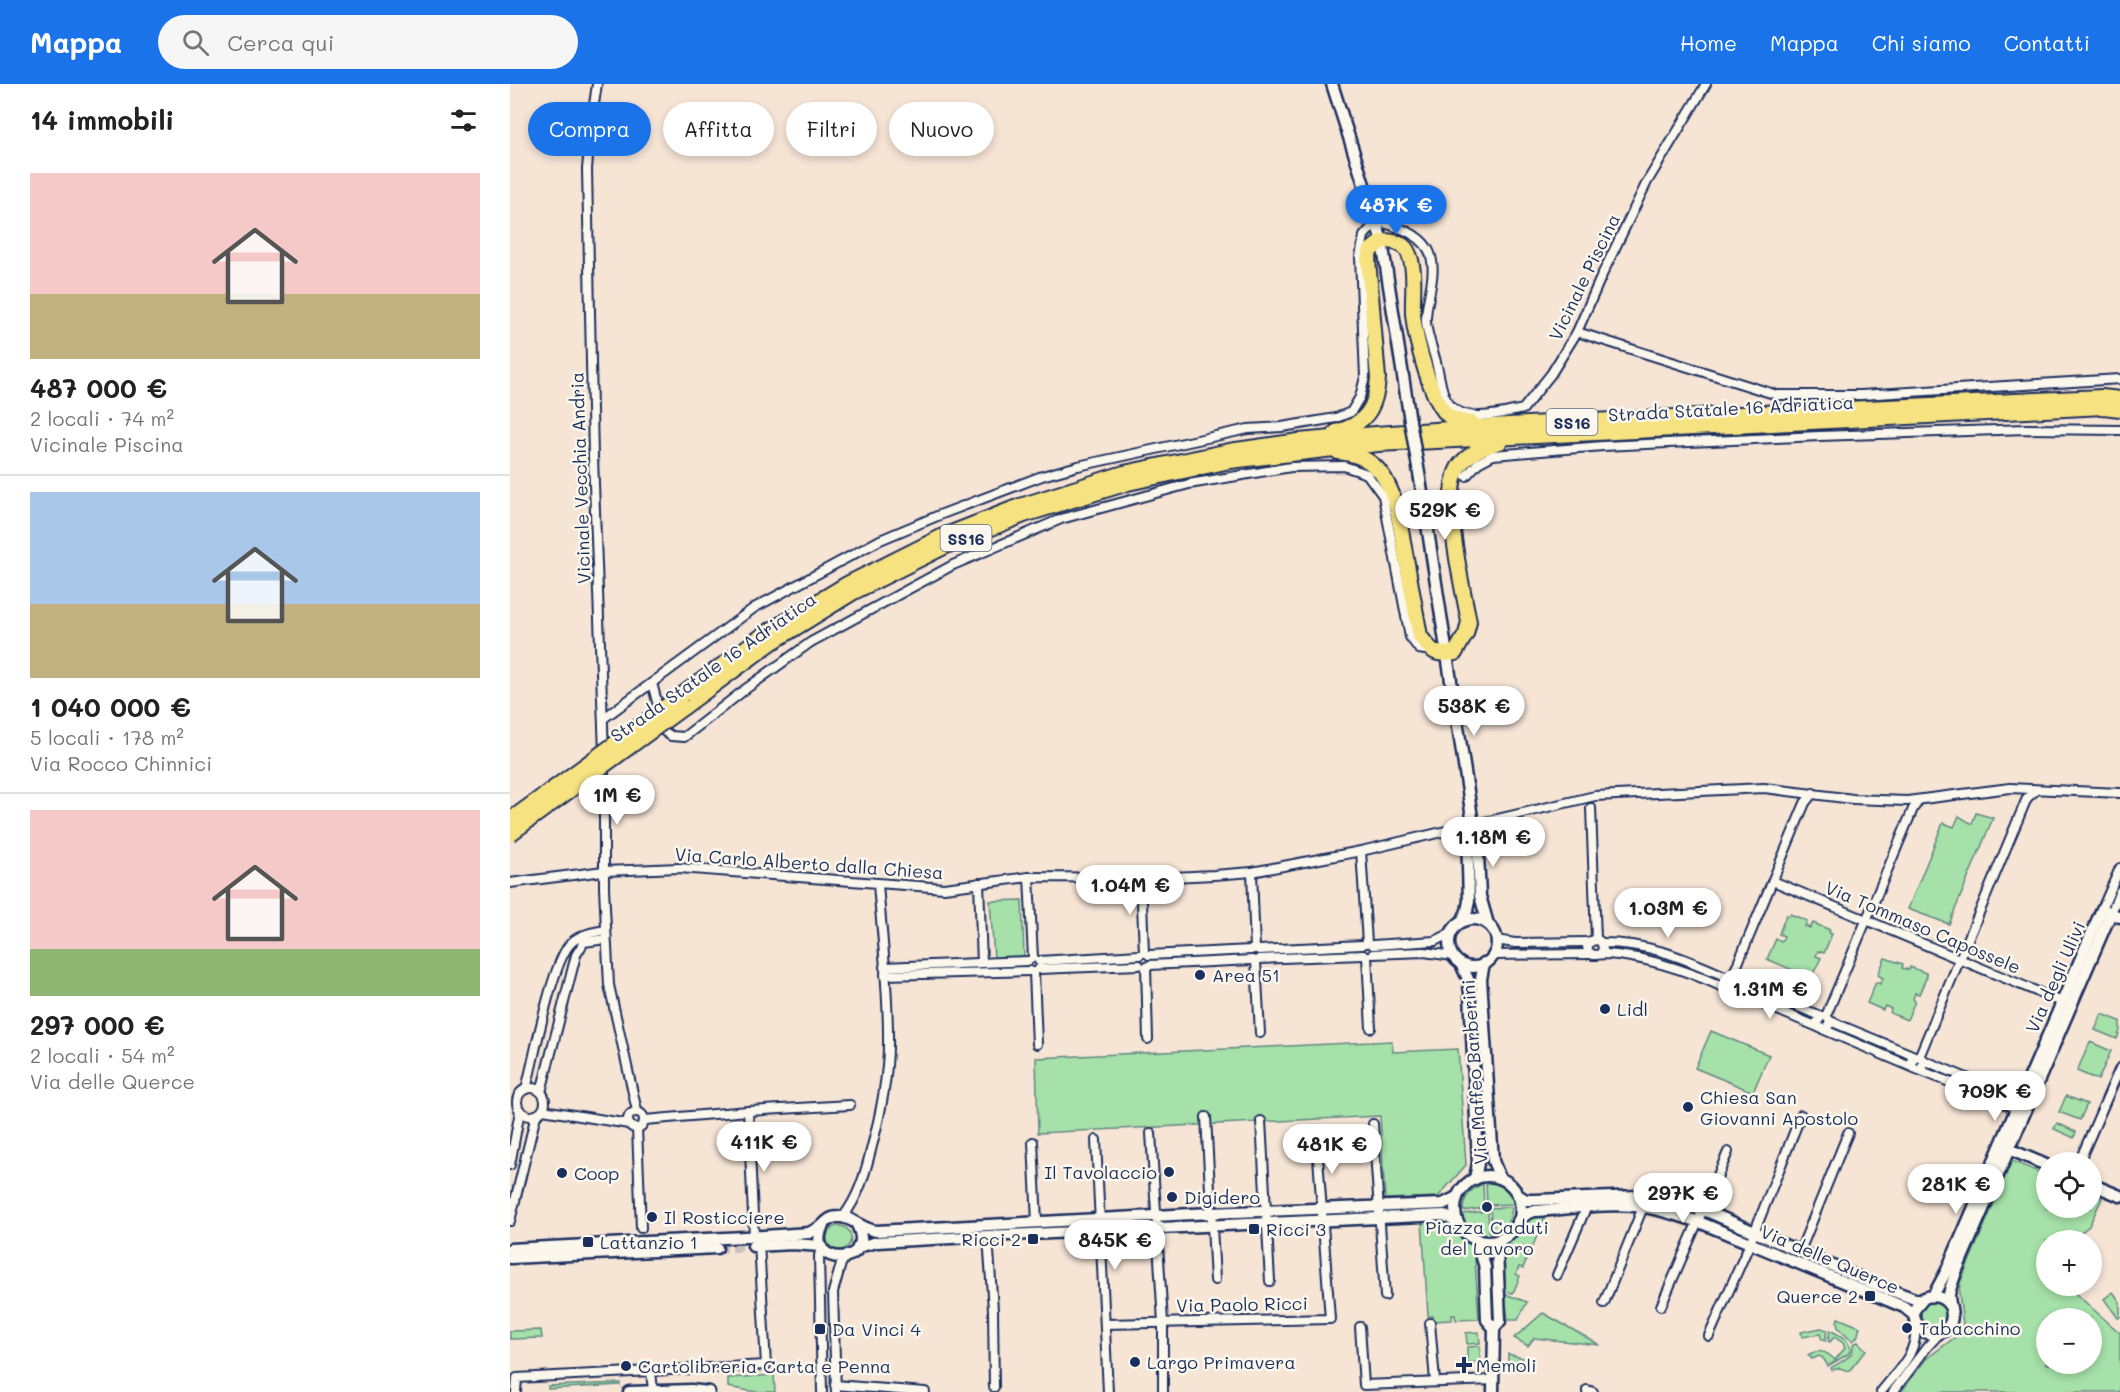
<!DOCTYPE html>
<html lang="it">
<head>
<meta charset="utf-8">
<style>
	:root { --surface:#fff; --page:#f6f6f6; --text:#222; --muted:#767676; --line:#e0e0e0; --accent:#1a73e8 }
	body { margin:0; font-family:Mali,sans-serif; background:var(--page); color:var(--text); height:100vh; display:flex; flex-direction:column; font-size:22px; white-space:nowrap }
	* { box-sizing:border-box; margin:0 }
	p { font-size:20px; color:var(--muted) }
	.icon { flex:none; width:33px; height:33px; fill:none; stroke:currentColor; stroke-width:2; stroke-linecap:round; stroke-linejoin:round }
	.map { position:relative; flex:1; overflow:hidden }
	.sheet { display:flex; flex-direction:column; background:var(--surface); width:510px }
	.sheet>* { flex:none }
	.hud { position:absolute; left:18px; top:18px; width:570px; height:54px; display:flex; gap:12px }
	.fabs { position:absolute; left:1526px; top:1068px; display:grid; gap:12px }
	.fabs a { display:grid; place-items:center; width:66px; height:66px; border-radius:50%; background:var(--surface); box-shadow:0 3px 9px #0003; font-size:30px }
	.price { position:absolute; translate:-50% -51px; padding:0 14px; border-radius:21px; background:#fff; color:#222; font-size:20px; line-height:39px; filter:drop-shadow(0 2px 3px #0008) }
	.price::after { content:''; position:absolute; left:50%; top:36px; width:18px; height:14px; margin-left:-9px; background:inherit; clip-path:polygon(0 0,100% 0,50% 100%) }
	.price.current { background:var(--accent); color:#fff }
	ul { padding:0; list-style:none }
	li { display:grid; align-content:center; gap:12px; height:318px; padding:0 30px }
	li+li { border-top:2px solid var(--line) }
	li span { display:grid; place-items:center; height:186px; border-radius:0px; color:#555 }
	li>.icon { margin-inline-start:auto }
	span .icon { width:108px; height:108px; fill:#fffc; stroke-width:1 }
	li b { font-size:26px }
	h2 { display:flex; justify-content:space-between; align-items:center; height:72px; padding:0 30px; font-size:26px }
	.chip { padding:0 21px; border-radius:27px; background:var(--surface); box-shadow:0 3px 9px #0003; font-size:21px; line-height:54px }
	.chip.current { background:var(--accent); color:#fff }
	header { display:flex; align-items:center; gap:36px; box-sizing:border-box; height:84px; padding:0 30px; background:var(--accent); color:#fff }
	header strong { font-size:28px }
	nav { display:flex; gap:33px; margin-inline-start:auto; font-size:21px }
	.search { width:420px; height:54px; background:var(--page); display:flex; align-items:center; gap:15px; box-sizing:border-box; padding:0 21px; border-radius:33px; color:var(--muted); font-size:22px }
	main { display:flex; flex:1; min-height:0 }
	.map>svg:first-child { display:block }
</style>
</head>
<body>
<header>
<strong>Mappa</strong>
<div class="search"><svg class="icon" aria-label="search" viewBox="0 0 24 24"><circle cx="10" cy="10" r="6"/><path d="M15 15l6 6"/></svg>Cerca qui</div>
<nav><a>Home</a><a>Mappa</a><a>Chi siamo</a><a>Contatti</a></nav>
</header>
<main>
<section class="sheet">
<h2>14 immobili<svg class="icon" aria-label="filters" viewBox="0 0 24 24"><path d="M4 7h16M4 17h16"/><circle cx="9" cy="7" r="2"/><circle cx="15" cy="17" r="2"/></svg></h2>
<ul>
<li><span style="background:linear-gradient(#f6c9c9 65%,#c2b280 0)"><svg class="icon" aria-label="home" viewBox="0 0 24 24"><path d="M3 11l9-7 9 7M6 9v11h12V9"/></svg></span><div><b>487 000 €</b><p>2 locali · 74 m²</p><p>Vicinale Piscina</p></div></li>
<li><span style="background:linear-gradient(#a9c7e8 60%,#c2b280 0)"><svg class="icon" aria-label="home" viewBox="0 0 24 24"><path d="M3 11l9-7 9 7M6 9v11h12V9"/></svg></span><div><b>1 040 000 €</b><p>5 locali · 178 m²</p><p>Via Rocco Chinnici</p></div></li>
<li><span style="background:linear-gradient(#f6c9c9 75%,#8fb573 0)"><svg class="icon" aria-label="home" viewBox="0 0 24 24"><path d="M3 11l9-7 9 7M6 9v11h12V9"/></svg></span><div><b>297 000 €</b><p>2 locali · 54 m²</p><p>Via delle Querce</p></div></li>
</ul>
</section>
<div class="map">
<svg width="1610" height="1308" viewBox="0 0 1610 1308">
	<rect width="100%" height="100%" fill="#f6e4d5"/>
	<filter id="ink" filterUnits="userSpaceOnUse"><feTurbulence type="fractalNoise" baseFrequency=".0167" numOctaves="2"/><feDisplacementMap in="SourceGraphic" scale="12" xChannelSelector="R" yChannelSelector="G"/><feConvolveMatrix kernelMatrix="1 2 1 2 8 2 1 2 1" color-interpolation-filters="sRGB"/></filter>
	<g filter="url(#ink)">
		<g fill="#a5e1a8" stroke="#608883" stroke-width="1.5" fill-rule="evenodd">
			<path d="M1466 729 1483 734 1439 840 1398 825 1433 739 1444 743 1449 732 1462 740Z"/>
			<path d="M512 816 514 872 484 874 480 817Z"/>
			<path d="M1280 830 1297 837 1295 842 1300 844 1303 839 1320 846 1319 849 1322 850 1314 869 1308 867 1306 872 1311 874 1301 894 1257 875 1266 855 1272 857 1274 852 1269 850 1276 831 1279 832Z"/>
			<path d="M1375 874 1393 880 1392 884 1399 886 1400 883 1416 889 1417 892 1409 910 1405 909 1403 915 1405 917 1397 936 1380 929 1381 925 1375 922 1373 926 1357 919 1366 898 1370 900 1373 894 1368 891Z"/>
			<path d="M1592 930 1610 937V946L1607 955 1585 946Z"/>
			<path d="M1201 947 1259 971 1243 1008 1185 984Z"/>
			<path d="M882 957 883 968 948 965 956 1081 928 1113 875 1115 870 1032 528 1049 526 974Z"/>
			<path d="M1580 958 1601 967 1588 996 1567 987Z"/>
			<path d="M1556 1012 1577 1020 1570 1036 1549 1028Z"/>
			<path d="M1547 1039 1566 1048 1564 1054 1544 1045Z"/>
			<path d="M1502 1077 1536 1091V1124H1581V1109L1592 1114 1579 1142 1562 1156H1536V1179L1534 1181 1536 1183V1202H1557L1610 1249V1308H1391L1416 1275 1448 1251 1453 1240 1449 1209 1450 1199ZM1581 1234V1280H1536V1234Z"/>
			<path d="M976 1099C990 1099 1000 1106 1004 1120L977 1121Z"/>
			<path d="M973 1100 974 1124 953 1127C953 1113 960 1105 973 1100Z"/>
			<path d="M1002 1123C1001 1136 995 1147 982 1149L980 1124Z"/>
			<path d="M978 1127 979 1151C965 1152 955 1144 952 1130Z"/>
			<path d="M1027 1132 1035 1133 1031 1141H1027L1025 1147 1028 1149 1023 1162H1018L1016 1167 1019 1169 1013 1184 1009 1183 1006 1190 1010 1192 1003 1209 995 1207 994 1162 1004 1153 1017 1136Z"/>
			<path d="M912 1137C920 1137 930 1135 938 1138 945 1141 954 1156 964 1161L969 1235 946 1236 945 1231H942V1236L924 1237 923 1232H918Z"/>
			<circle cx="329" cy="1154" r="12"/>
			<path d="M1603 1208 1610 1218V1233L1608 1234 1594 1215Z"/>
			<path d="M995 1210 1017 1218 1008 1236H998Z"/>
			<circle cx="1423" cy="1231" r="13"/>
			<path d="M1033 1229 1090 1261 1024 1254 1018 1262 1004 1254Z"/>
			<path d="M1328 1234 1350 1243 1347 1254 1342 1257C1335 1249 1324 1246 1328 1234Z"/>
			<path d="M1311 1244 1317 1246 1315 1257 1312 1256 1310 1250 1292 1253 1291 1248Z"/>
			<path d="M31 1246 32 1254 0 1255V1247Z"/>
			<path d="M1320 1246 1336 1255 1341 1265 1338 1270 1318 1282 1313 1274 1309 1272 1302 1275 1298 1271C1309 1264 1317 1268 1325 1276L1335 1264 1333 1259 1324 1253 1320 1258 1318 1257Z"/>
			<path d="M969 1248 970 1259 957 1260 956 1249Z"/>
			<path d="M1348 1258 1356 1266 1339 1287 1330 1284 1322 1286 1321 1284C1331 1277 1345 1273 1343 1260Z"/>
			<path d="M970 1262V1278L957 1279V1263Z"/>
			<path d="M998 1270 1013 1274 1009 1287 998 1284Z"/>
			<path d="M264 1291 265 1308H246L218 1303V1294Z"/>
			<path d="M110 1299V1301L38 1305V1302Z"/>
		</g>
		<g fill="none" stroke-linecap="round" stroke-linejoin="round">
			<path stroke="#cac0bd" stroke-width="10" stroke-dasharray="10 5" stroke-linecap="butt" d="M207 1164 243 1162"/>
			<defs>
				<g id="street">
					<path d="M87 0 81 41 77 85 83 373 94 669"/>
					<path d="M1067 248 1267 311H1351L1610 295"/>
					<path d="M956 392 968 379 983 371 1093 362 1309 352 1517 345 1610 346"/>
					<path d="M142 599 155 648 161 652 174 653 237 604 301 558 443 481 551 435 679 400 781 383 834 382 857 390 873 412 900 553 909 565 921 567"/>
					<path d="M94 634 244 524 370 456 432 430 532 392 568 382 738 345 772 343 826 334 841 328 850 313 855 293 850 173 854 152 867 137C885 142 908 148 918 165 930 187 915 215 916 238 917 252 924 268 927 282 930 293 931 308 937 317 951 341 991 330 1013 325L1041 290 1067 248 1092 191 1137 98 1196 0"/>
					<path d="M94 681V804L99 901 127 1027"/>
					<path d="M1081 724 1086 855"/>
					<path d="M851 767 857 859"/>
					<path d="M742 788 745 865"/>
					<path d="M519 793 523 874"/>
					<path d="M631 794 634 869"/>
					<path d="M1263 797 1552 918"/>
					<path d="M0 799 94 787 169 784 434 804 519 793 641 794 704 791 742 788 851 767 1085 712 1254 704 1343 715 1397 717 1500 704 1610 709"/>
					<path d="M469 799 472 879"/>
					<path d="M1592 825 1610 784"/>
					<path d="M1601 829 1610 807"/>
					<path d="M986 856 1005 859 1079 858"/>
					<path d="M1092 859C1140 859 1173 874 1215 892"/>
					<path d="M863 861 925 857 941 849"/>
					<path d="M749 866 852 861"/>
					<path d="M863 870 914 868 943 872"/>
					<path d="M1090 870 1093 866 1092 859 1088 856 1081 857 1077 863 1079 868 1083 871C1088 871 1092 870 1097 870 1137 873 1176 886 1213 903"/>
					<path d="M639 871 741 866"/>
					<path d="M983 871 1081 870"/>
					<path d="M857 873 861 944"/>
					<path d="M749 875 853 871"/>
					<path d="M529 877 629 871"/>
					<path d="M746 877 750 949"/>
					<path d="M640 881 742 876"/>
					<path d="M374 883 518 877"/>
					<path d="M636 883 638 955"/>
					<path d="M529 885 629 881"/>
					<path d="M524 888 527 960"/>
					<path d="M375 891 520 887"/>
					<path d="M1223 891 1295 719 1303 709"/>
					<path d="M1228 897 1310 932"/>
					<path d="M1222 907 1308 943"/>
					<path d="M1316 932 1403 725 1409 716"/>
					<path d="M1320 937 1407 973"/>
					<path d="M1314 945 1318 943 1320 937 1316 932H1312L1307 938 1310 944 1402 983"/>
					<path d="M1409 973 1517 714 1526 706"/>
					<path d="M1413 976 1515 1018"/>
					<path d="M1408 985 1412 983 1413 978 1412 975 1407 973 1401 977 1404 984 1510 1026"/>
					<circle cx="21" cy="1018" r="14"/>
					<path d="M16 1005C24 975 42 877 61 859 70 850 84 848 96 846"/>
					<path d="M31 1008 66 871 74 858 96 855"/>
					<path d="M33 1026 119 1040"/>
					<path d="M238 1027 244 1152"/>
					<circle cx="126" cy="1036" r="8"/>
					<path d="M696 1033 705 1196"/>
					<path d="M135 1036 238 1027 340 1021"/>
					<path d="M751 1037 760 1197"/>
					<path d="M863 1040 875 1212"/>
					<path d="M127 1044 131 1144"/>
					<path d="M641 1049 653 1238V1308"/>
					<path d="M586 1056 598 1308"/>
					<path d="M523 1058 527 1138"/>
					<path d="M1569 1078 1610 984"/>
					<path d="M0 1081 10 1027"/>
					<path d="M333 1133C349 1112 355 1090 361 1066 371 1029 379 990 378 952 378 902 372 851 368 800"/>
					<path d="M0 1137 26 1031"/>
					<path d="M478 1152 483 1226 484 1303"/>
					<path d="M311 1162 309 1172 312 1308"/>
					<path d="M1290 1167 1338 1049"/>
					<path d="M1047 1191 1076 1124"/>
					<path d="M1094 1219 1133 1123"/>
					<path d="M1151 1222 1218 1068"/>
					<path d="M920 1239 925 1297"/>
					<path d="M595 1240 820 1235 807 1060"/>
					<path d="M850 1243 854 1301 984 1296"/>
					<path d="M1199 1252 1240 1159 1291 1031"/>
					<path d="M141 1287 143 1307"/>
					<path d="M325 1301 415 1308"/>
					<path d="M6 1308 7 1294 256 1281 249 1159"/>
					<path d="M326 1308 323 1208 331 1180 336 1172"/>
					<path d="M1077 1308V1306L1083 1308"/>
					<path d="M1371 1308C1388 1286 1409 1269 1405 1240"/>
					<path d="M1383 1308 1417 1263 1430 1249"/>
				</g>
				<g id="secondary">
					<path d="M822 0 872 157 900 337"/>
					<path d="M910 395 963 740 967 748 970 812 978 840"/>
					<circle cx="963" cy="859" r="24"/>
					<path d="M952 837 957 827 959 817 957 748 963 740"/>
					<path d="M974 879 971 895 983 1077 990 1094"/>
					<path d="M951 880 958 895 960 909 968 1079 965 1095"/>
					<path d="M1494 1063 1536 1081"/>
					<circle cx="978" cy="1125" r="33"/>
					<path d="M1581 1100 1610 1112"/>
					<path d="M1008 1111 1016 1116H1025L1129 1112 1194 1126 1362 1199 1410 1217"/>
					<path d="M1008 1137 1018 1129 1025 1127C1060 1125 1099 1118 1134 1123 1153 1126 1170 1132 1189 1138L1394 1223 1404 1231"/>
					<path d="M347 1141C368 1181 298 1184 311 1146 313 1139 320 1133 328 1133 342 1132 350 1145 366 1147L701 1129 933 1120 947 1113"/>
					<path d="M966 1155 975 1183 977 1236 984 1244 983 1308"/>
					<path d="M243 1162 283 1160 311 1162"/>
					<path d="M348 1163 367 1158 478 1152 934 1131 948 1139"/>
					<path d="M0 1165 254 1152 299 1149 312 1142"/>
					<path d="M0 1174 207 1164"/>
					<path d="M1423 1212 1437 1186 1592 825 1610 833"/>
					<path d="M1441 1224C1435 1213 1425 1210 1414 1214L1404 1226C1402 1245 1424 1260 1438 1243 1446 1233 1439 1222 1439 1211 1440 1203 1444 1195 1446 1188L1601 829"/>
					<path d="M984 1244 990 1237 987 1166 991 1154"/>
					<path d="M119 1308 181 1306 199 1308"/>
				</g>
				<g id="highway">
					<path d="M826 348C856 340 866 324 868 294L858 175 861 166 872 157C882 157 892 158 897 166 907 184 902 210 903 230 905 253 921 320 940 333 947 337 955 338 962 339"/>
					<path d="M828 368C865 371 877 392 887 424L910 552C922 568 925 572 945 569L956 550 959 538C953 504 929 409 950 381 959 369 975 362 990 358"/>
					<path d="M173 610 256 549 337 500 431 453 510 422 614 389 719 367 789 357 866 350 998 341 1592 313 1610 315"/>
					<path d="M174 623 261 559 342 509 434 463 514 431 618 399 720 377 868 360 1594 323 1610 325"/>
				</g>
			</defs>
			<use href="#street" stroke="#1b2f5e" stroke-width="12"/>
			<use href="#secondary" stroke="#1b2f5e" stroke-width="15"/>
			<use href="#highway" stroke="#1b2f5e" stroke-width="18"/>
			<use href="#street" stroke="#fbf7ec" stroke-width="8"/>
			<use href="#secondary" stroke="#fbf7ec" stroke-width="10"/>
			<use href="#highway" stroke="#f6e281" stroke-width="14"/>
			<defs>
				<path id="secondary-bridge" d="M900 337 910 395"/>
				<g id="highway-bridge">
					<path d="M0 736 173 610"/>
					<path d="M0 750 174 623"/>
				</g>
			</defs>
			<use href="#secondary-bridge" stroke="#1b2f5e" stroke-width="15" stroke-linecap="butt"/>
			<use href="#highway-bridge" stroke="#1b2f5e" stroke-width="18" stroke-linecap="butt"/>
			<use href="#secondary-bridge" stroke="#fbf7ec" stroke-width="10"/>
			<use href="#highway-bridge" stroke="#f6e281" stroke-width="14"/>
		</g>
	</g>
	<g fill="#1b2f5e" stroke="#fbf7ec" stroke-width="2">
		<circle cx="690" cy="891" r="6"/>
		<circle cx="1095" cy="925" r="6"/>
		<circle cx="1178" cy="1023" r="6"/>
		<circle cx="659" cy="1088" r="6"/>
		<circle cx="52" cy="1089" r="6"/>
		<circle cx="662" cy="1113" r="6"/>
		<circle cx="977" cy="1123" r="6"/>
		<circle cx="142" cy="1133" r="6"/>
		<rect x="738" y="1139" width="12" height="12" rx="3"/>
		<rect x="517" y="1149" width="12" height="12" rx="3"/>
		<rect x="72" y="1152" width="12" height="12" rx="3"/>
		<rect x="1354" y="1206" width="12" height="12" rx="3"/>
		<circle cx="1397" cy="1244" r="6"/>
		<rect x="304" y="1239" width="12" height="12" rx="3"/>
		<circle cx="625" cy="1278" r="6"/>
		<path d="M951 1272h6v6h6v6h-6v6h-6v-6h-6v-6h6z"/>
		<circle cx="116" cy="1282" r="6"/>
	</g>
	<g text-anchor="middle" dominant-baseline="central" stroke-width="5" stroke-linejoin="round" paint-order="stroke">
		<g fill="#fbf7ec" stroke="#5e6b89" stroke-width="1.5">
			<rect x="1036.5" y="325" width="51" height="26" rx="4.5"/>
			<rect x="430.5" y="441" width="51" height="26" rx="4.5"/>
		</g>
		<g font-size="16" font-weight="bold" fill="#1b2f5e">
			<text x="1062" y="338">SS16</text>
			<text x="456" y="454">SS16</text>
		</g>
		<g font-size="18" fill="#1b2f5e" stroke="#fbf7ec">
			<text transform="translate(1074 193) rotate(-64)">Vicinale Piscina</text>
			<text transform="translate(1221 324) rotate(-3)">Strada Statale 16 Adriatica</text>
			<text transform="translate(70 394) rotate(-92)">Vicinale Vecchia Andria</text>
			<text transform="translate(203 583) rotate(-35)">Strada Statale 16 Adriatica</text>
			<text transform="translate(299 779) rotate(4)">Via Carlo Alberto dalla Chiesa</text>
			<text transform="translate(1413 843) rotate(23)">Via Tommaso Capossele</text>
			<text transform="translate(1545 893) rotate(-66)">Via degli Ulivi</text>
			<text transform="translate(964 988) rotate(-94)">Via Maffeo Barberini</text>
			<text transform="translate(1320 1175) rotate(23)">Via delle Querce</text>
			<text transform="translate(732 1220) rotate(-1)">Via Paolo Ricci</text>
		</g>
		<g font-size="18" fill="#1b2f5e" stroke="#fbf7ec" text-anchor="start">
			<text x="702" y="891">Area 51</text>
			<text x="1107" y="925">Lidl</text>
			<text x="1190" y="1013">Chiesa San<tspan x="1190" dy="21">Giovanni Apostolo</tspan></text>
			<text x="647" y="1088" text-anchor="end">Il Tavolaccio</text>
			<text x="64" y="1089">Coop</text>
			<text x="674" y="1113">Digidero</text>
			<text x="154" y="1133">Il Rosticciere</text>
			<text x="977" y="1143" text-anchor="middle">Piazza Caduti<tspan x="977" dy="21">del Lavoro</tspan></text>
			<text x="756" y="1145">Ricci 3</text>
			<text x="511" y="1155" text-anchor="end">Ricci 2</text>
			<text x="90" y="1158">Lattanzio 1</text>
			<text x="1348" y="1212" text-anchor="end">Querce 2</text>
			<text x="1409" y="1244">Tabacchino</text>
			<text x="322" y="1245">Da Vinci 4</text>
			<text x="637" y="1278">Largo Primavera</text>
			<text x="966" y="1281">Memoli</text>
			<text x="128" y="1282">Cartolibreria Carta e Penna</text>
		</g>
	</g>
</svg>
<div class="fabs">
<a><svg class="icon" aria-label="locate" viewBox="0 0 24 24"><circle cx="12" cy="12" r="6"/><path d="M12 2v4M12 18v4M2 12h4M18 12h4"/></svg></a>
<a>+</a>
<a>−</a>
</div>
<b class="price current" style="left:886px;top:152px">487K €</b>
<b class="price" style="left:935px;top:457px">529K €</b>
<b class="price" style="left:964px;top:653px">538K €</b>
<b class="price" style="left:107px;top:742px">1M €</b>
<b class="price" style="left:983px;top:784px">1.18M €</b>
<b class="price" style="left:620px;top:832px">1.04M €</b>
<b class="price" style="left:1158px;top:855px">1.03M €</b>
<b class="price" style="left:1260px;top:936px">1.31M €</b>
<b class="price" style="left:1485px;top:1038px">709K €</b>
<b class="price" style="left:254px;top:1089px">411K €</b>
<b class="price" style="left:822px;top:1091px">481K €</b>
<b class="price" style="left:1446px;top:1131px">281K €</b>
<b class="price" style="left:1173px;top:1140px">297K €</b>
<b class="price" style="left:605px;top:1187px">845K €</b>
<div class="hud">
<a class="chip current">Compra</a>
<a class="chip">Affitta</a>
<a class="chip">Filtri</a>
<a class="chip">Nuovo</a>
</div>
</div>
</main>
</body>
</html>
